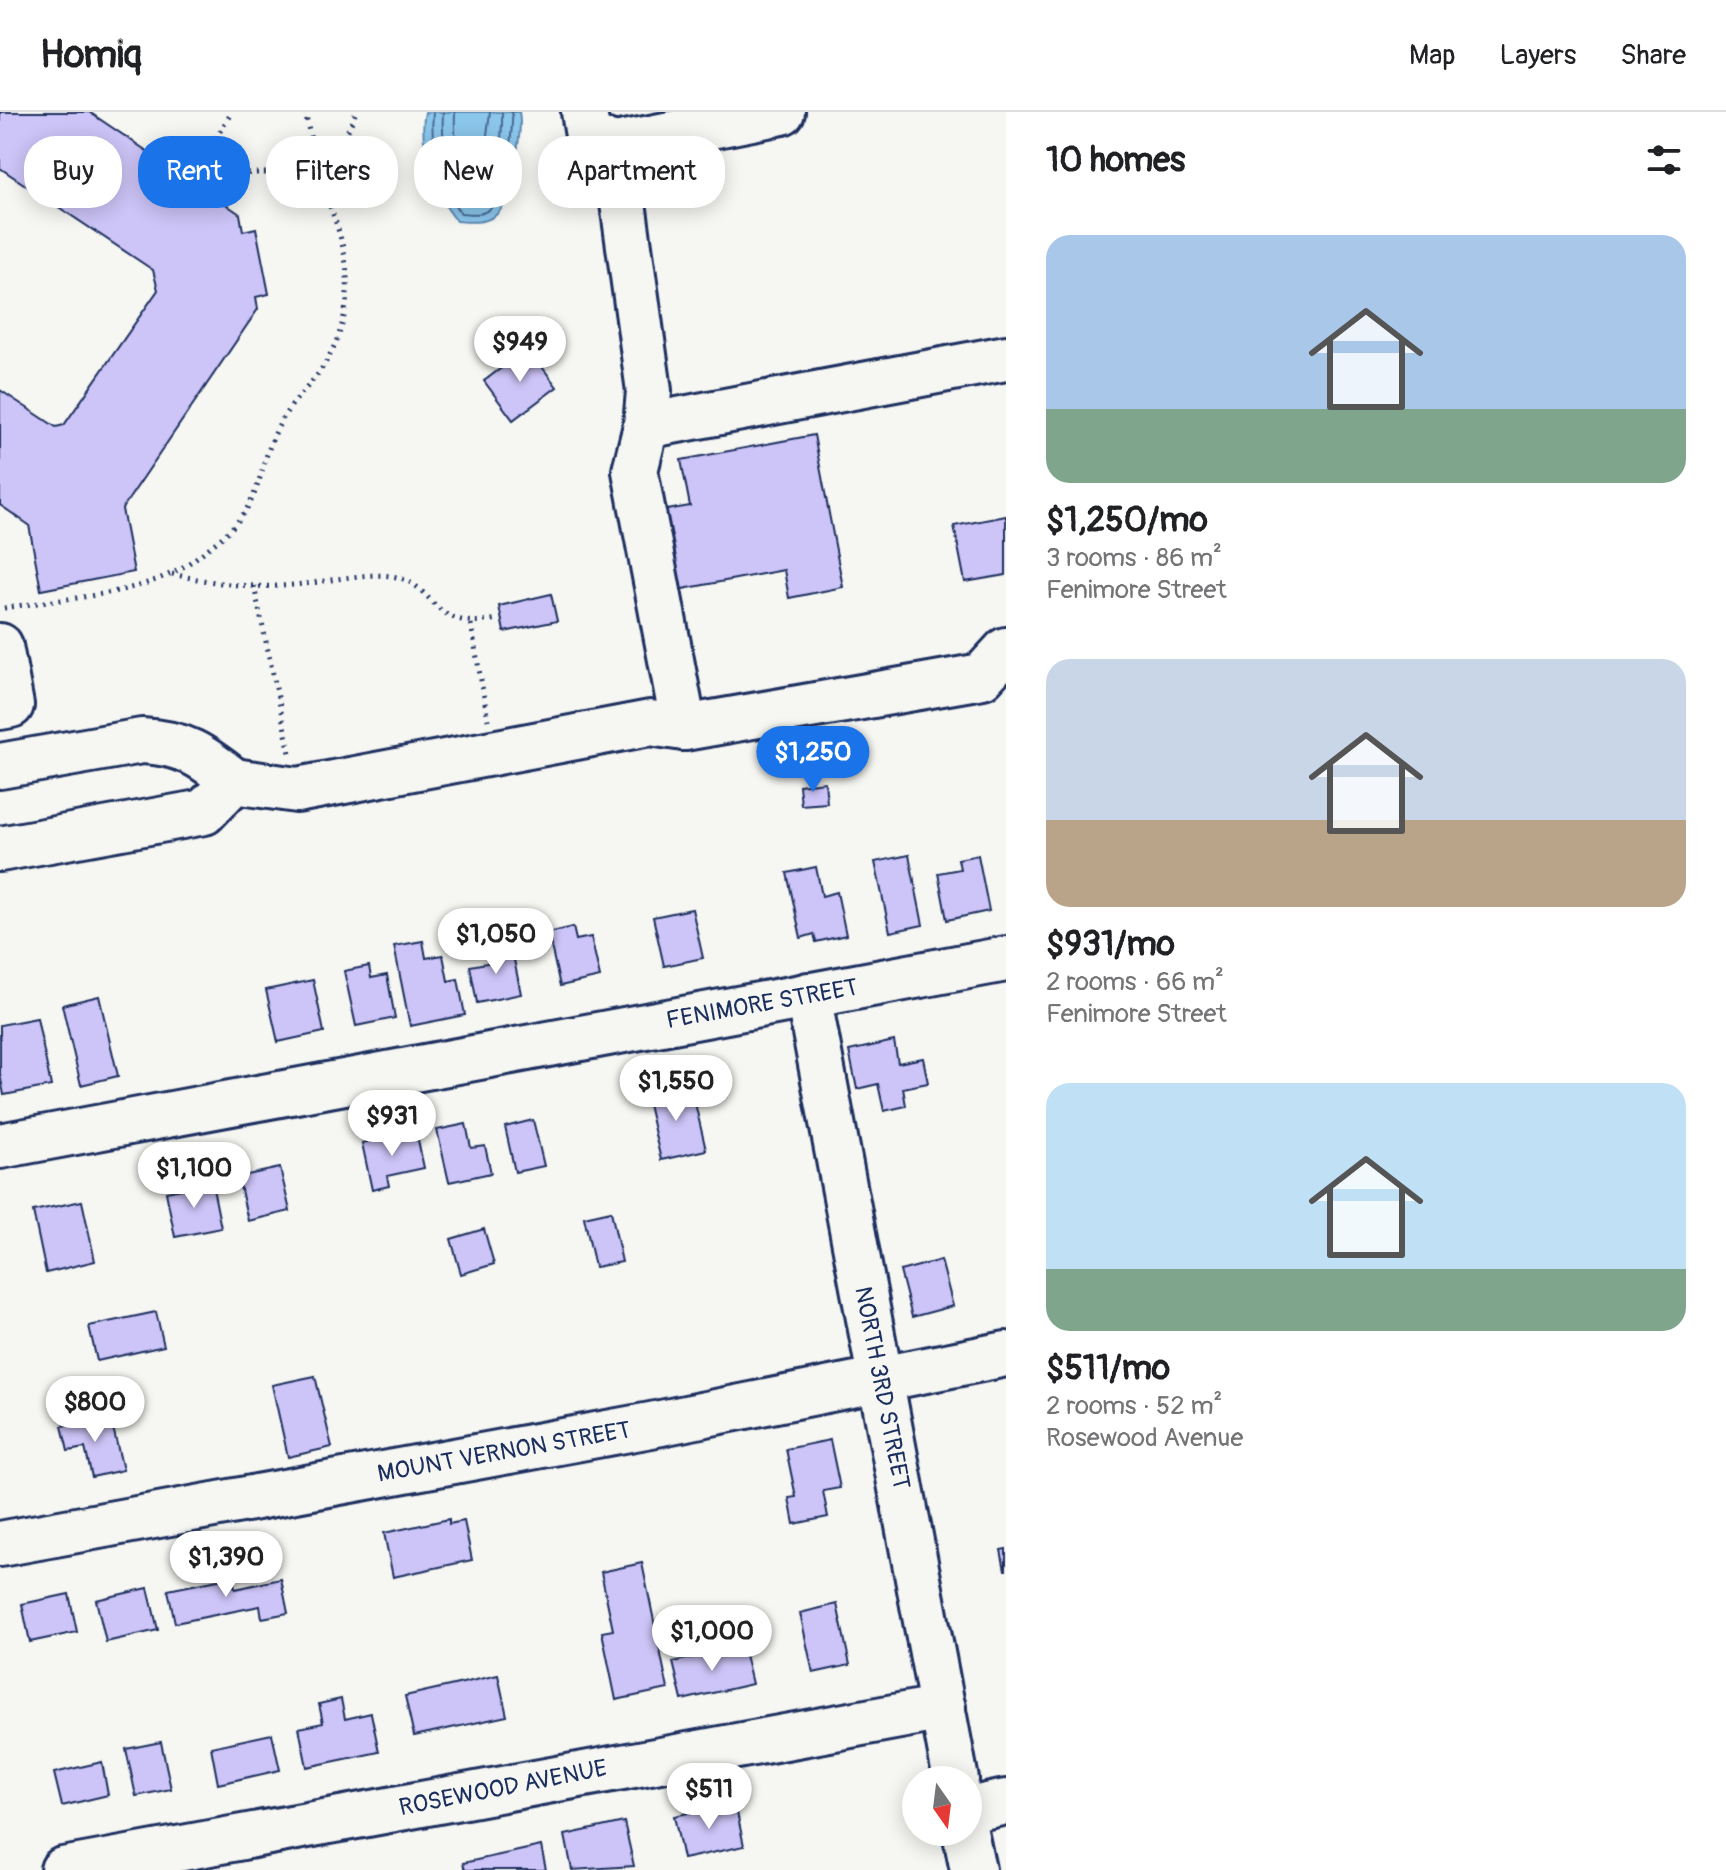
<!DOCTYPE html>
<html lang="en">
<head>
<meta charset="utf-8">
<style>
	:root { --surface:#fff; --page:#f6f6f6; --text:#202124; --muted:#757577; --line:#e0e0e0; --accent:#1a73e8 }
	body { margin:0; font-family:Pangolin,sans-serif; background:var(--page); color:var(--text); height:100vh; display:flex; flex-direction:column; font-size:30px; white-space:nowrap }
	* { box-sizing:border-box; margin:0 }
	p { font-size:26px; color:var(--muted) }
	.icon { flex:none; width:44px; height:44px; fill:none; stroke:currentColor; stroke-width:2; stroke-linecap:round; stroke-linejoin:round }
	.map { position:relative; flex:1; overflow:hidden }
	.drawer { display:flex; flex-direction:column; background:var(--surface); width:720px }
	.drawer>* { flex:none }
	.hud { position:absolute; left:24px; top:24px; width:760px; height:72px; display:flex; gap:16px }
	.needle { width:52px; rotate:166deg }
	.tools { position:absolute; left:902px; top:1654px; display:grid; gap:16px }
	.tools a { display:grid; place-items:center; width:80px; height:80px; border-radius:50%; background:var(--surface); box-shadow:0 4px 20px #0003; font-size:40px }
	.price { position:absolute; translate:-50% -68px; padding:0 18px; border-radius:28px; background:#fff; color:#222; font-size:26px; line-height:52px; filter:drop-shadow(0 2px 4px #0008) }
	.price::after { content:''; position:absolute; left:50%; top:48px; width:24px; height:18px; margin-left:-12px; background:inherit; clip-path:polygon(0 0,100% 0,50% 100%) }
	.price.current { background:var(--accent); color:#fff }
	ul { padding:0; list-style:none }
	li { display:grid; align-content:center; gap:16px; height:424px; padding:0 40px }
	li span { display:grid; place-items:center; height:248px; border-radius:24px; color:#555 }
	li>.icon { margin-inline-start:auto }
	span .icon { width:144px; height:144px; fill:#fffc; stroke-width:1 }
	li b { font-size:34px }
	h2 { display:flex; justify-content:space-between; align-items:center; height:96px; padding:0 40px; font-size:34px }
	.tag { padding:0 28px; border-radius:32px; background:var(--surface); box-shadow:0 4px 20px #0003; font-size:28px; line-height:72px }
	.tag.current { background:var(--accent); color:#fff }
	header { display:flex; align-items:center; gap:48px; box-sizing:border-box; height:112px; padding:0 40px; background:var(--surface); border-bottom:2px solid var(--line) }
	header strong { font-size:38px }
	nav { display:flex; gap:44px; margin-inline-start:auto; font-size:28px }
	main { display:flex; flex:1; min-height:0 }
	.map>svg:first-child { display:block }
</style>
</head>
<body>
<header>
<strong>Homiq</strong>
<nav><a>Map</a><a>Layers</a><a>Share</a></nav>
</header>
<main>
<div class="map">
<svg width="1006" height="1758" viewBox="0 0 1006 1758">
	<rect width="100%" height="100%" fill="#f6f6f2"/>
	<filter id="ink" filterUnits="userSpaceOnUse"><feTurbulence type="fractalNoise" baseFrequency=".0125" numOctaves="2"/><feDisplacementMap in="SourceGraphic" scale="16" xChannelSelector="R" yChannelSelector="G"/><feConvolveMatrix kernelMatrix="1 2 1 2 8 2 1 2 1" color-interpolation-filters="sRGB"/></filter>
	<g filter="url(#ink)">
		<path fill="#8bc6eb" stroke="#5e8ab3" stroke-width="2" d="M425 0H519C523 18 511 85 499 100 488 112 472 110 457 109 435 85 418 32 425 0Z"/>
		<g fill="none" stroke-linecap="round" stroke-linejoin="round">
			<g stroke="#486b96" stroke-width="2">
				<path d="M433 0C430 30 439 80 461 101 473 102 483 104 492 95 505 81 513 20 512 0"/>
				<path d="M443 0C441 29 449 60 462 87L476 92C496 82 503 22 502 0"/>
				<path d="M455 0C454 22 457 62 473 78L481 68 490 0"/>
			</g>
		</g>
		<g fill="#cdc4f7" stroke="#1b2f5e" stroke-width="2">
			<path d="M0 0H89L190 68 240 102 243 119 256 116 269 182 256 185 258 197 122 397 134 460 41 478 29 413 0 393V278L56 315 64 313 158 178 153 158 0 56Z"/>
			<path d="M528 236 557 275 513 308 484 269Z"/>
			<path d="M814 323 843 475 789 486 784 458 677 478 661 399 690 394 681 348Z"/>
			<path d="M1006 404V463L965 470 954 414Z"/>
			<path d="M551 482 557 509 504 520 499 494Z"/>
			<path d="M825 670 827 691 801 693 799 673Z"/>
			<path d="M909 743 923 813 890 820 875 750Z"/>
			<path d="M978 743 989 799 947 808 938 761 960 757 958 747Z"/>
			<path d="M816 755 822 784 837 780 846 823 816 830 814 822 801 826 787 761Z"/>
			<path d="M692 797 703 846 664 854 653 805Z"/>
			<path d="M573 815 576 828 591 825 600 865 560 874 548 821Z"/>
			<path d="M423 829 426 846 443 843 448 869 458 867 465 903 410 914 394 834Z"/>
			<path d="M511 833 521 882 477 891 470 854 492 850 489 837Z"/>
			<path d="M369 854 371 866 387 863 395 906 356 914 344 859Z"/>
			<path d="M313 868 324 920 278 930 266 878Z"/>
			<path d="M99 884 118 964 81 973 62 893Z"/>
			<path d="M37 906 51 974 4 983 0 962V913Z"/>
			<path d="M894 929 898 951 923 946 928 971 903 976 906 994 884 999 878 972 857 977 849 939Z"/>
			<path d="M691 974 706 1038 661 1048 646 984Z"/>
			<path d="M533 1008 544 1054 515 1060 505 1015Z"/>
			<path d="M466 1012 471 1036 485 1034 491 1061 449 1070 437 1018Z"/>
			<path d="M416 1019 424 1056 387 1064 389 1074 372 1078 362 1031Z"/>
			<path d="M280 1056 290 1099 248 1109 238 1065Z"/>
			<path d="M212 1071 221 1116 175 1125 166 1080Z"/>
			<path d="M82 1089 95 1149 46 1161 33 1099Z"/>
			<path d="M611 1099 622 1150 595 1155 584 1105Z"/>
			<path d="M484 1117 494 1152 461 1162 451 1127Z"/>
			<path d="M941 1148 953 1194 912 1205 900 1159Z"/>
			<path d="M156 1200 164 1234 97 1249 89 1214Z"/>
			<path d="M315 1264 332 1335 288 1345 272 1273Z"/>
			<path d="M110 1303 123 1358 92 1365 85 1336 68 1339 62 1314Z"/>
			<path d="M830 1328 840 1376 823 1379 828 1405 794 1412 789 1386 796 1385 786 1337Z"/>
			<path d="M449 1407V1412L464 1409 472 1448 393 1465 384 1421Z"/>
			<path d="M1006 1437V1458H1005L1001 1438Z"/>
			<path d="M642 1451 668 1577 616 1588 602 1520 613 1518 601 1460Z"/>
			<path d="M233 1465 235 1477 281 1467 288 1501 262 1506 260 1494 175 1511 168 1478Z"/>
			<path d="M148 1476 158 1518 106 1530 96 1488Z"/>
			<path d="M69 1482 77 1520 30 1530 22 1492Z"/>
			<path d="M837 1492 850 1553 813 1561 800 1501Z"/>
			<path d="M743 1534 752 1572 682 1588 673 1550Z"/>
			<path d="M498 1563 507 1604 414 1624 405 1584Z"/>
			<path d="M341 1587 345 1607 371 1601 379 1640 307 1655 299 1616 323 1611 319 1592Z"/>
			<path d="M272 1622 280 1658 218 1672 211 1635Z"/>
			<path d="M161 1630 171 1677 136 1684 126 1637Z"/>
			<path d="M102 1650 108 1683 62 1694 54 1661Z"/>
			<path d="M735 1691 744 1734 683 1747 674 1704Z"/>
			<path d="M624 1710 634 1754 572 1758 565 1723Z"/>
			<path d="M541 1734 546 1758H465L463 1751Z"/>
		</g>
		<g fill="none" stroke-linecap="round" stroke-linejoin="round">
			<defs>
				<g id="minor">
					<path d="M584 0 588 24 615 33"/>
					<path d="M646 314 1006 246"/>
					<path d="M0 534 11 593 0 595"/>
					<path d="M684 616 635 359 646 314 649 279 615 33 782 0"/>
					<path d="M0 654 142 629C184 631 201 643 234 669"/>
					<path d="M0 737 204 700 234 669 297 678 650 611 684 616 982 564 1006 538"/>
					<path d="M808 883 956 1668"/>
					<path d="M0 1034 1006 847"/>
					<path d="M0 1432 651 1313 1006 1242"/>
					<path d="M968 1698 1006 1690"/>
					<path d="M965 1720 973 1758"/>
					<path d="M63 1758 943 1596"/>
				</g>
			</defs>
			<use href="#minor" stroke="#1b2f5e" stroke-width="50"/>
			<g stroke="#1b2f5e" stroke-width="5" stroke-dasharray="2 6" stroke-linecap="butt">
				<path d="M305 0 321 76"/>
				<path d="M190 67 232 0"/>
				<path d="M322 77 356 0"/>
				<path d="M172 462C214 471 251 477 293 473 324 471 361 460 391 464 437 470 428 521 497 507"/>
				<path d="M254 474 290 641"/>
				<path d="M4 496C57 487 121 485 170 462 186 455 202 441 215 431 269 388 253 358 283 306 295 285 316 269 327 248 353 203 352 156 335 108 329 91 323 73 304 67 274 55 222 64 190 68"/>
				<path d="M471 512 488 608"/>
			</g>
			<use href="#minor" stroke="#f6f6f2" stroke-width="44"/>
		</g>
	</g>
	<g text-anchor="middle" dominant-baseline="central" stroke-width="6" stroke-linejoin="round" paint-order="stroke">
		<g font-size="24" fill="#1b2f5e" stroke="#f6f6f2">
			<text transform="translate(762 892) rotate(-10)">FENIMORE STREET</text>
			<text transform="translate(882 1276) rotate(79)">NORTH 3RD STREET</text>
			<text transform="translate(504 1340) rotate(-10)">MOUNT VERNON STREET</text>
			<text transform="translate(503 1676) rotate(-11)">ROSEWOOD AVENUE</text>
		</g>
	</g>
</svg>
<div class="tools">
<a><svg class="needle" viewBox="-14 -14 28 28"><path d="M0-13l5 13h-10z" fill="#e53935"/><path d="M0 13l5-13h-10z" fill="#757577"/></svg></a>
</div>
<b class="price" style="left:520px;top:272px">$949</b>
<b class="price current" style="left:813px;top:682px">$1,250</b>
<b class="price" style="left:496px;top:864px">$1,050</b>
<b class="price" style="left:676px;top:1011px">$1,550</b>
<b class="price" style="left:392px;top:1046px">$931</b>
<b class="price" style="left:194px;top:1098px">$1,100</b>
<b class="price" style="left:95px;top:1332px">$800</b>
<b class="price" style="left:226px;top:1487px">$1,390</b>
<b class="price" style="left:712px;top:1561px">$1,000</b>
<b class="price" style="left:709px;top:1719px">$511</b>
<div class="hud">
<a class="tag">Buy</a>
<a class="tag current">Rent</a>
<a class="tag">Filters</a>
<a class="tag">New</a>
<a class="tag">Apartment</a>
</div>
</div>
<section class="drawer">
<h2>10 homes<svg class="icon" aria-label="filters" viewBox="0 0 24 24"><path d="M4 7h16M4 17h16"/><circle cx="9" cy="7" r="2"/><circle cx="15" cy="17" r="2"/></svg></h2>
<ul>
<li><span style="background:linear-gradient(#a9c7e8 70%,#7fa58c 0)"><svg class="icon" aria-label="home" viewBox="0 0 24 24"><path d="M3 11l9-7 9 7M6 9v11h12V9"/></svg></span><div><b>$1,250/mo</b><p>3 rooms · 86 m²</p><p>Fenimore Street</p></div></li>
<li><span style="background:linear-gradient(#c9d6e8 65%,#b9a48a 0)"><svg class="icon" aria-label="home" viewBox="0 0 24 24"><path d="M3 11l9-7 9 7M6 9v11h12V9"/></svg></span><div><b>$931/mo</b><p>2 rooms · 66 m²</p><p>Fenimore Street</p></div></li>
<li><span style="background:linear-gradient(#bfe0f5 75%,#7fa58c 0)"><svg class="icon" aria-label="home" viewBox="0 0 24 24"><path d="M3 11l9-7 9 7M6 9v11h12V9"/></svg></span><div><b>$511/mo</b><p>2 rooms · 52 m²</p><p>Rosewood Avenue</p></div></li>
</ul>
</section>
</main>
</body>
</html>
